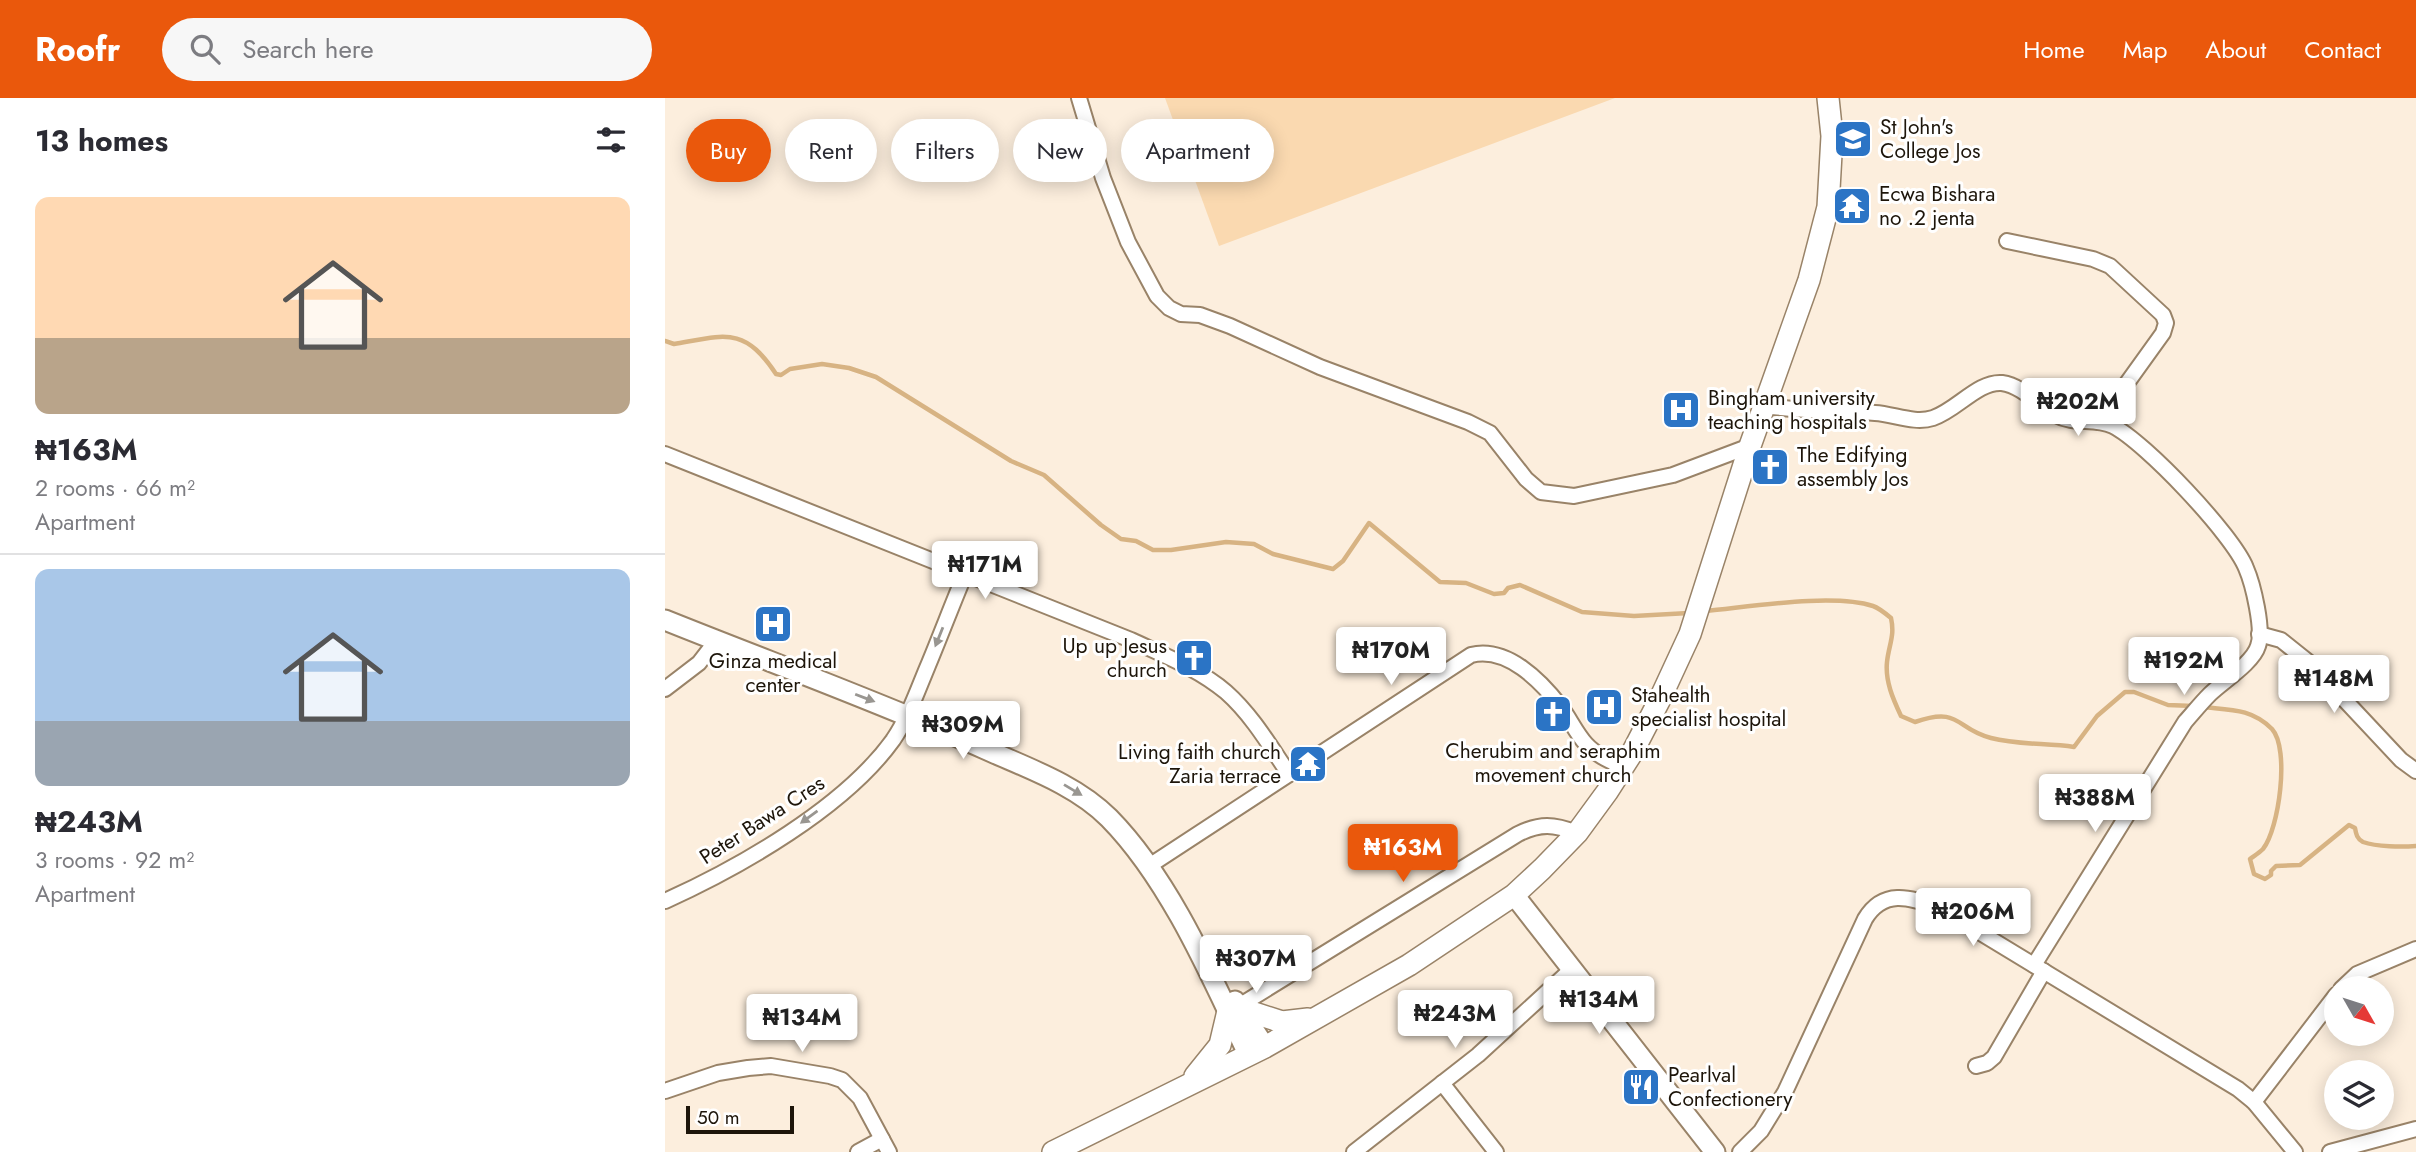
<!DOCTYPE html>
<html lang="en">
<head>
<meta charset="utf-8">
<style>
	:root { --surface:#fff; --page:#f7f7f7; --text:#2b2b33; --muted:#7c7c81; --line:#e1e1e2; --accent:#ea580c }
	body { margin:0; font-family:Jost,sans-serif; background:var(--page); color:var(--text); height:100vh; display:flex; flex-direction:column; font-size:26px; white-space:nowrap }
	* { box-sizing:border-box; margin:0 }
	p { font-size:23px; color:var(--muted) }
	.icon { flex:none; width:38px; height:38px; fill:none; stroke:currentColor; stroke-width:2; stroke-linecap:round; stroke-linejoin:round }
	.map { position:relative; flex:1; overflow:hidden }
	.sheet { display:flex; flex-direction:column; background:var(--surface); width:665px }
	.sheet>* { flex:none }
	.guide { position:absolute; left:21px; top:21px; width:665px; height:63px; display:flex; gap:14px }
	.needle { width:46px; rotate:129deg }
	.fabs { position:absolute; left:1659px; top:878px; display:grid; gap:14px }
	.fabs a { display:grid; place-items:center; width:70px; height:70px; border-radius:50%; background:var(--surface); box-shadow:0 4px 18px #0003; font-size:35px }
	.scale { position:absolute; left:21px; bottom:18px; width:108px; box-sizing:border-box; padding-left:7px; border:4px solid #1d150a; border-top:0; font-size:19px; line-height:24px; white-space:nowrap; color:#1d150a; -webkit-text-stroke:5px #fff; paint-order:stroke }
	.price { position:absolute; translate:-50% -60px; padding:0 16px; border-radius:7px; background:#fff; color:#222; font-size:23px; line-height:46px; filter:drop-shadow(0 2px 4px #0008) }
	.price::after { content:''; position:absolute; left:50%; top:42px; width:21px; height:16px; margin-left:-10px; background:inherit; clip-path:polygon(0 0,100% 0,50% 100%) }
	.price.on { background:var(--accent); color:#fff }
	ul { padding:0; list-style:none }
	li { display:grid; align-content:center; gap:14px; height:371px; padding:0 35px }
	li+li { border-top:2px solid var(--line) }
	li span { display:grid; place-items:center; height:217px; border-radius:14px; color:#555 }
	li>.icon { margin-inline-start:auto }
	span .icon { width:126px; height:126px; fill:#fffc; stroke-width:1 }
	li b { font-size:30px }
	h2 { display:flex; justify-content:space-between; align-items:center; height:84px; padding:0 35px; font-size:30px }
	.tag { padding:0 24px; border-radius:32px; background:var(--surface); box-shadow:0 4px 18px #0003; font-size:24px; line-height:63px }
	.tag.on { background:var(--accent); color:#fff }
	header { display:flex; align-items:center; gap:42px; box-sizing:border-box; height:98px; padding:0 35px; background:var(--accent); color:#fff }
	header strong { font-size:33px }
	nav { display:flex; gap:38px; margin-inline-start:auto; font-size:24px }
	.search { width:490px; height:63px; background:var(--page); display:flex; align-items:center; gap:18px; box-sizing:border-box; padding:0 24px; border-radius:38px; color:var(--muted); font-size:26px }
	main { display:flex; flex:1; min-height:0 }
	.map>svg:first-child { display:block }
</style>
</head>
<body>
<header>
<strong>Roofr</strong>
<div class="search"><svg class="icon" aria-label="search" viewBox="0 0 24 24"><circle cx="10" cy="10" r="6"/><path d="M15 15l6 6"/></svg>Search here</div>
<nav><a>Home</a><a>Map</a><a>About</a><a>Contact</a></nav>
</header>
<main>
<section class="sheet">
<h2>13 homes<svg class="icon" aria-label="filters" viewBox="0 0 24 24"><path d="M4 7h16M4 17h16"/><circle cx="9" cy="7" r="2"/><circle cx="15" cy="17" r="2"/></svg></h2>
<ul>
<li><span style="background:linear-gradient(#ffd9b3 65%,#b9a48a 0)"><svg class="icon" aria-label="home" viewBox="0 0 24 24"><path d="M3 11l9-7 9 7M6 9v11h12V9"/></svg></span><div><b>₦163M</b><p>2 rooms · 66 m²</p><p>Apartment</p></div></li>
<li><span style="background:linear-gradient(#a9c7e8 70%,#9aa5b1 0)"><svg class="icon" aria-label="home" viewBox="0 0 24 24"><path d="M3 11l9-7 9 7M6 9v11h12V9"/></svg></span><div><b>₦243M</b><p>3 rooms · 92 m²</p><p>Apartment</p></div></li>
</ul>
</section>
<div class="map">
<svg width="1751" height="1054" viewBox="0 0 1751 1054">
	<rect width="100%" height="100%" fill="#fceedd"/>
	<path fill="#fad9b0" d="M500 0H950L554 148Z"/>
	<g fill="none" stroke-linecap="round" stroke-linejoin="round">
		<g stroke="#d7b383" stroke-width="4.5">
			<path d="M0 243 9 246C61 237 79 228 111 276L116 277 125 271 157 266 184 270 211 279 346 363 379 377 436 427 456 441 471 443 488 452H506L561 444 589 446 608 456 668 471 678 463 704 425 775 484 801 485 829 496 839 495 843 490 855 487 917 514 969 518 1024 515"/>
			<path d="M1040 513C1084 509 1167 495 1208 508 1214 510 1220 515 1226 520 1230 538 1224 546 1222 564 1220 583 1228 601 1236 618L1250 624C1296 608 1290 631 1326 640 1353 647 1382 645 1409 649L1432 618 1460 594H1469L1503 607 1528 608"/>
			<path d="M1537 609C1564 612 1586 610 1607 631 1625 651 1614 731 1598 751 1594 755 1589 758 1585 761L1589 776 1600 781 1606 777V773L1611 768 1635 767 1684 727 1690 730C1691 736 1692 741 1698 744 1712 749 1737 749 1751 748"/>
		</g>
		<defs>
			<g id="street">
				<path d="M414 0 438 80 463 144 492 198 504 210 516 216 535 217 565 228 655 269 803 324 825 335 861 381 876 394 909 398 1008 377 1085 348"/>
				<path d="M1342 143 1428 161 1445 168 1498 217 1501 225 1498 235 1434 324"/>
				<path d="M1099 308C1136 313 1173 313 1210 315 1229 316 1249 326 1268 320 1292 312 1313 283 1337 285 1358 288 1374 308 1391 317 1409 327 1430 319 1448 328 1480 344 1568 437 1581 470 1588 486 1599 532 1593 548 1588 565 1557 584 1545 596 1536 605 1528 615 1520 624L1369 867"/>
				<path d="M0 356 466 542C498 557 534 571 561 594 587 617 605 648 624 676"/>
				<path d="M1594 536 1616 542 1646 566 1736 662 1751 673"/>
				<path d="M0 591 34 565 51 543"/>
				<path d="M484 768 806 557C842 548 876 583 896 609 905 621 911 635 921 646 931 657 945 663 958 669"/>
				<path d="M0 803C75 769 179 710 228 642 243 620 252 594 262 570 275 539 287 507 300 476"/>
				<path d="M1676 891 1692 876 1751 851"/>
				<path d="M574 908 853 736C875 725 889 726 912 735"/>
				<path d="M1311 968 1322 965 1329 959 1379 873"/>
				<path d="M777 985 831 1054"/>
				<path d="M0 993 53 975 83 970 106 968 165 978 177 982 195 1000 224 1054"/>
				<path d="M1589 1004 1671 897"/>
				<path d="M193 1054 217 1041"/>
				<path d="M689 1054 813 957 907 871"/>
				<path d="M1075 1054 1096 1033 1120 994 1200 821C1218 791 1244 799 1273 809L1573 991 1589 1004 1630 1054"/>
				<path d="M1665 1054 1751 1031"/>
			</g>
			<g id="secondary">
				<path d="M0 522C107 565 215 604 320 651 362 670 410 686 444 720 505 782 546 878 583 956"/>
				<path d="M849 797 1050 1054"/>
				<path d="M570 903 600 949"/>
			</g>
			<g id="primary">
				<path d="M577 911 617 924 643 921"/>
				<path d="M530 978 555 947 563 913"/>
				<path d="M388 1054 600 949 744 867 849 797 877 771 912 735 942 694 967 655 994 603 1025 536 1085 348 1144 182 1163 109 1167 38 1163 0"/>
			</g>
		</defs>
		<use href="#street" stroke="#998368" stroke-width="18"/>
		<use href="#secondary" stroke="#998368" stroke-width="23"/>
		<use href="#primary" stroke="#998368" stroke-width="24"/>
		<use href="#street" stroke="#fff" stroke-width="14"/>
		<use href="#secondary" stroke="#fff" stroke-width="19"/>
		<use href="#primary" stroke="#fff" stroke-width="21"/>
	</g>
	<defs><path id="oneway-solid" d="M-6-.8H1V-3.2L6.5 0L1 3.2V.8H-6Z" transform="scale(1.75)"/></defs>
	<g fill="#999691">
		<use href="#oneway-solid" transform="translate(274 539) rotate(112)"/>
		<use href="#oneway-solid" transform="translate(200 600) rotate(21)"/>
		<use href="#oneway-solid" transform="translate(408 692) rotate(31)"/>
		<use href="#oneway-solid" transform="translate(144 719) rotate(144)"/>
	</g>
	<defs>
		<symbol id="school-square" viewBox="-11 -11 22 22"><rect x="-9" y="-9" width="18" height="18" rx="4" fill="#2b74c5" stroke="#fff"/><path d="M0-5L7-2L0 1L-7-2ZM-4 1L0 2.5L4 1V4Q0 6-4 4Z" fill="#fff"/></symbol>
		<symbol id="temple-square" viewBox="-11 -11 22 22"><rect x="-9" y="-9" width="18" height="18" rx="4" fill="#2b74c5" stroke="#fff"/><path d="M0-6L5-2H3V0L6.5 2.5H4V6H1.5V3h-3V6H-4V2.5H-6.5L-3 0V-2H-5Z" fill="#fff"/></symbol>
		<symbol id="hospital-square" viewBox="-11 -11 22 22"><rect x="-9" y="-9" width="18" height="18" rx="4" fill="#2b74c5" stroke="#fff"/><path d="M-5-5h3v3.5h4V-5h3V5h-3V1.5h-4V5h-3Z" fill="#fff"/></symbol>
		<symbol id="church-square" viewBox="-11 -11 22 22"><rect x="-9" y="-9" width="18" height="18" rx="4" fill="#2b74c5" stroke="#fff"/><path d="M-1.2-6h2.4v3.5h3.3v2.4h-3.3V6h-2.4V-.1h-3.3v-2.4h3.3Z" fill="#fff"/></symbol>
		<symbol id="restaurant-square" viewBox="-11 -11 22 22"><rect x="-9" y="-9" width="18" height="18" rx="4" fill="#2b74c5" stroke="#fff"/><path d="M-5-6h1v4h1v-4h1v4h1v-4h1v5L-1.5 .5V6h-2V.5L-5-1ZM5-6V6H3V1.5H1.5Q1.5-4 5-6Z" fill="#fff"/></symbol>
	</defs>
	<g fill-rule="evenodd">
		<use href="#school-square" x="1166" y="19" width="44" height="44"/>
		<use href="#temple-square" x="1165" y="86" width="44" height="44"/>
		<use href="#hospital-square" x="994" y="290" width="44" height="44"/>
		<use href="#church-square" x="1083" y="347" width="44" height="44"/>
		<use href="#hospital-square" x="86" y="504" width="44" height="44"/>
		<use href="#church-square" x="507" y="538" width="44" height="44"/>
		<use href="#hospital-square" x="917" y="587" width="44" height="44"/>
		<use href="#church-square" x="866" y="594" width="44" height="44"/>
		<use href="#temple-square" x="621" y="644" width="44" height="44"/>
		<use href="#restaurant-square" x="954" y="967" width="44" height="44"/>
	</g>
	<g text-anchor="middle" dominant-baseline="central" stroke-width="6" stroke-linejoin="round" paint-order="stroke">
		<g font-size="21" fill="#1d150a" stroke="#fff" text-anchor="start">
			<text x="1215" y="29">St John's<tspan x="1215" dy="24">College Jos</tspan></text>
			<text x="1214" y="96">Ecwa Bishara<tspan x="1214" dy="24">no .2 jenta</tspan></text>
			<text x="1043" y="300">Bingham university<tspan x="1043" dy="24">teaching hospitals</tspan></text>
			<text x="1132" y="357">The Edifying<tspan x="1132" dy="24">assembly Jos</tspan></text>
			<text x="502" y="548" text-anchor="end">Up up Jesus<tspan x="502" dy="24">church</tspan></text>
			<text x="108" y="563" text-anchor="middle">Ginza medical<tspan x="108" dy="24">center</tspan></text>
			<text x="966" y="597">Stahealth<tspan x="966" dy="24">specialist hospital</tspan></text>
			<text x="888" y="653" text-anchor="middle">Cherubim and seraphim<tspan x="888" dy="24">movement church</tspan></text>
			<text x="616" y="654" text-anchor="end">Living faith church<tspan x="616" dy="24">Zaria terrace</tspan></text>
			<text x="1003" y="977">Pearlval<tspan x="1003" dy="24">Confectionery</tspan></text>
		</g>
		<g font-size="21" fill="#1d150a" stroke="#fff">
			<text transform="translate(97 722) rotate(-33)">Peter Bawa Cres</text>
		</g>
	</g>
</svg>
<div class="fabs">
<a><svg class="needle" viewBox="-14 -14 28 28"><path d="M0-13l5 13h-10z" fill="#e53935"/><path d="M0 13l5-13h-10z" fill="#7c7c81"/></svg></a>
<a><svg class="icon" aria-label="layers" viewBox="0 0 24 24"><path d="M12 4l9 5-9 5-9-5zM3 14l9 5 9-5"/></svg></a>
</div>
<div class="scale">50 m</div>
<b class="price" style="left:1413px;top:340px">₦202M</b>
<b class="price" style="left:320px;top:503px">₦171M</b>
<b class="price" style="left:726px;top:589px">₦170M</b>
<b class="price" style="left:1519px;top:599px">₦192M</b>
<b class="price" style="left:1669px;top:617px">₦148M</b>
<b class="price" style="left:298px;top:663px">₦309M</b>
<b class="price" style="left:1430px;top:736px">₦388M</b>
<b class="price on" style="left:738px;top:786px">₦163M</b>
<b class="price" style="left:1308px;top:850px">₦206M</b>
<b class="price" style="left:591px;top:897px">₦307M</b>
<b class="price" style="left:934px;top:938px">₦134M</b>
<b class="price" style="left:790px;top:952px">₦243M</b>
<b class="price" style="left:137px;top:956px">₦134M</b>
<div class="guide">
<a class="tag on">Buy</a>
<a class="tag">Rent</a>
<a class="tag">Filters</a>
<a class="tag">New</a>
<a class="tag">Apartment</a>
</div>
</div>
</main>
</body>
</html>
